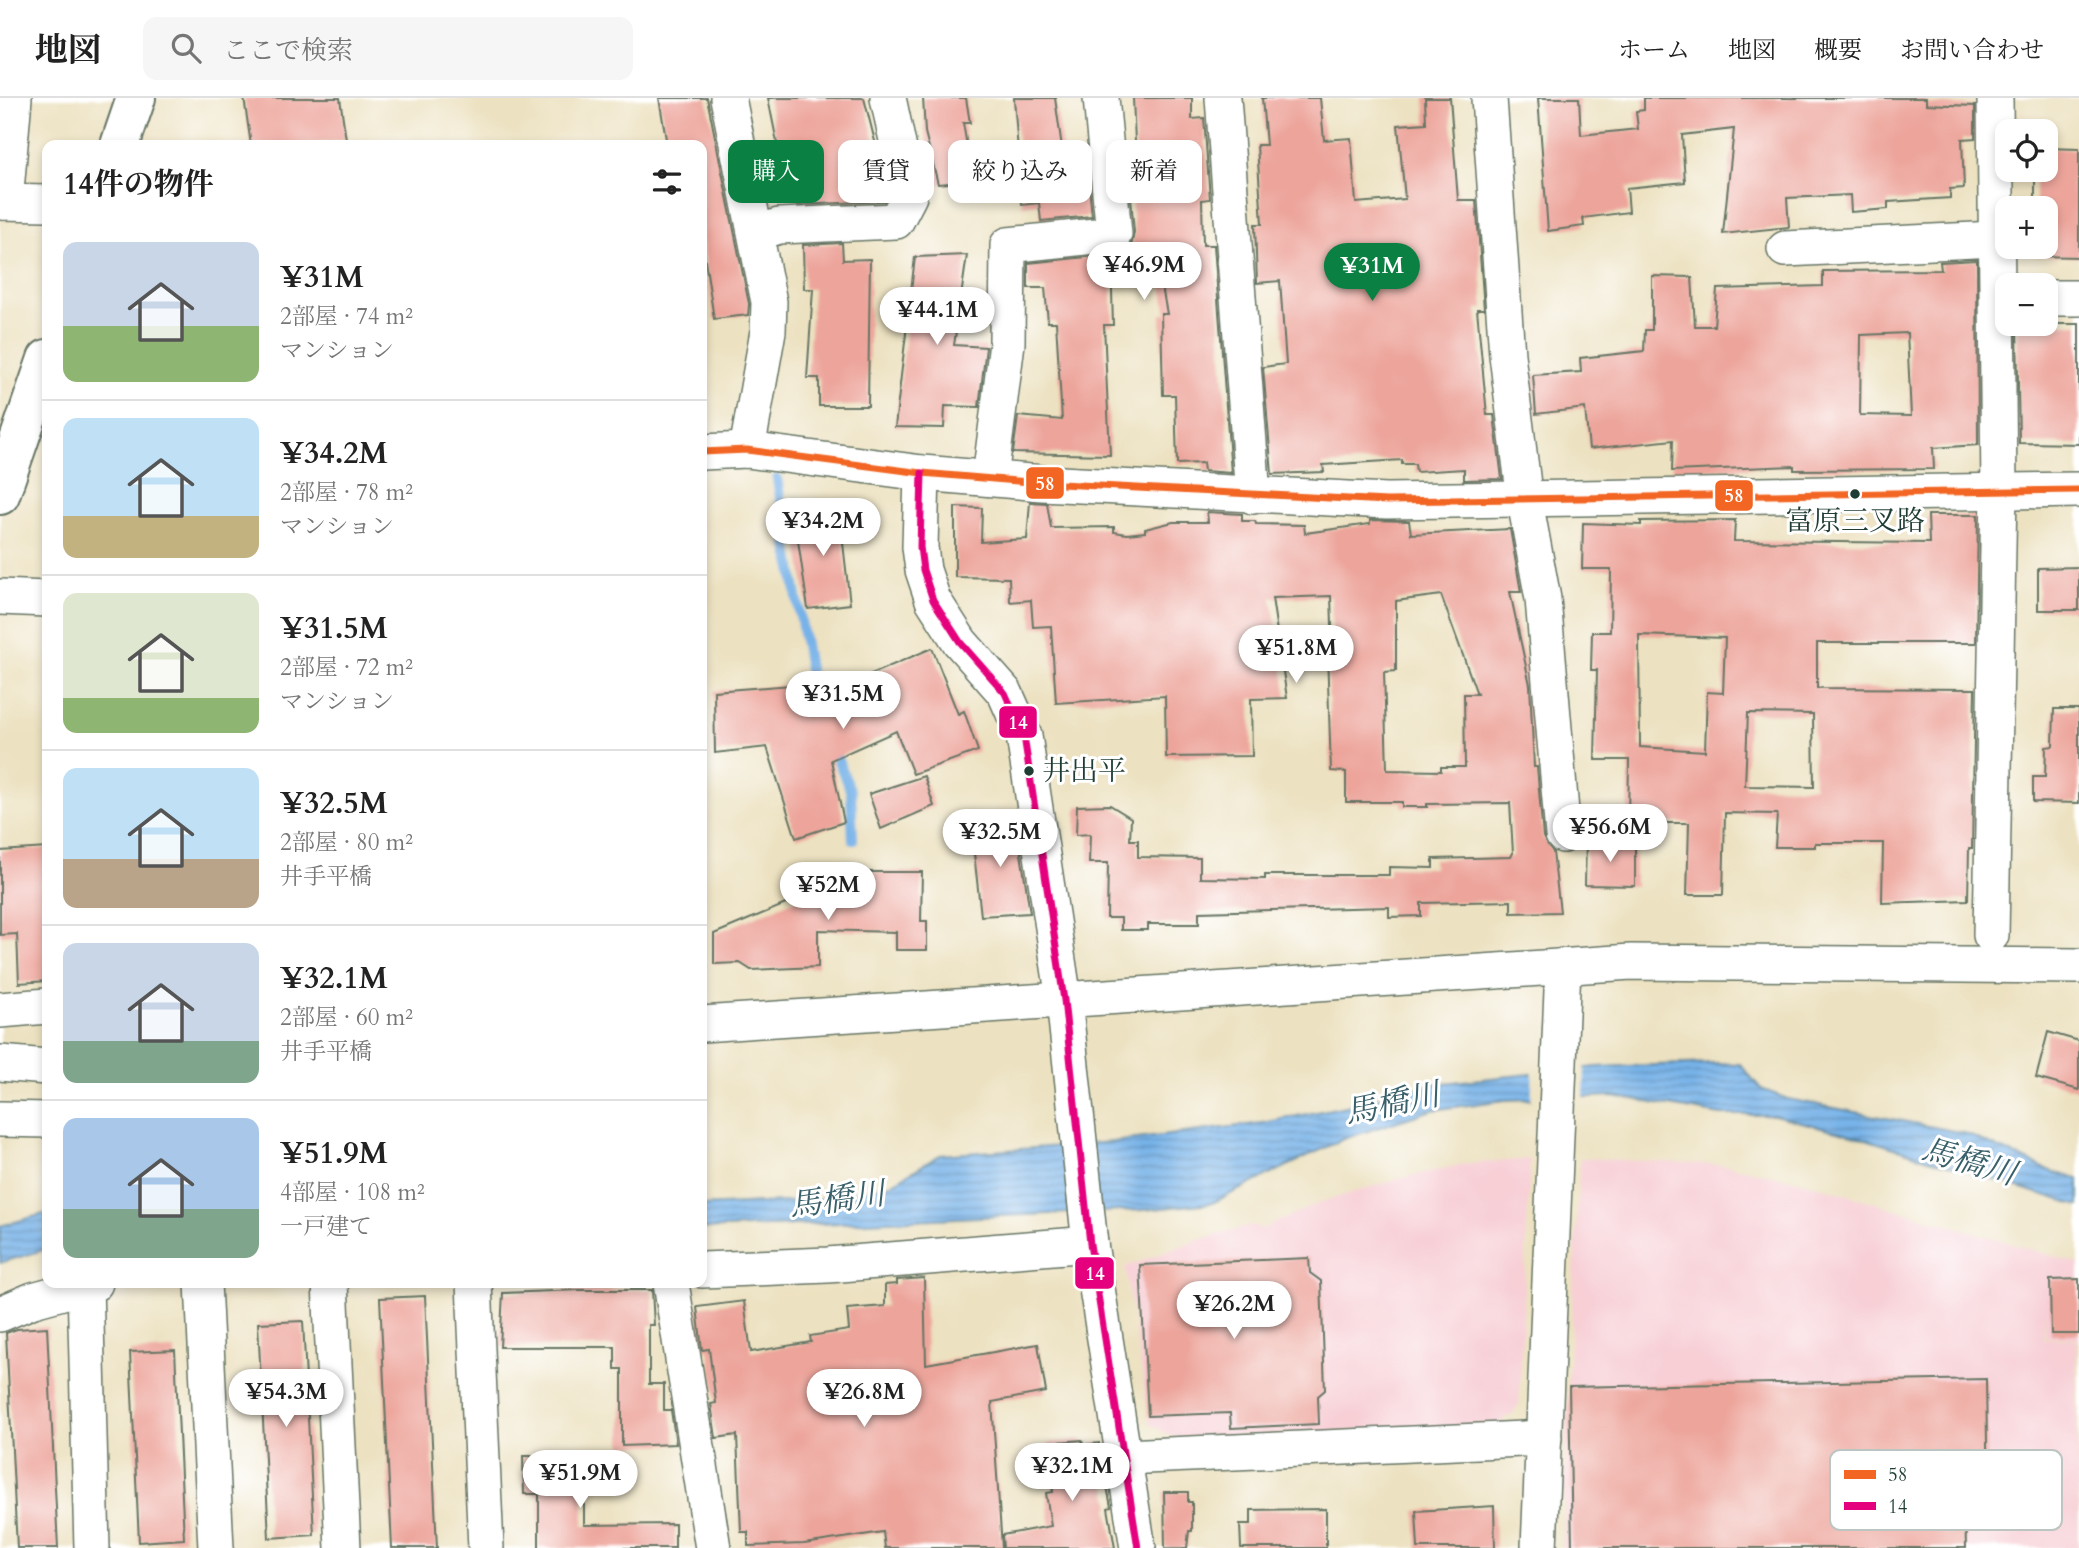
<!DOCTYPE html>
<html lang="ja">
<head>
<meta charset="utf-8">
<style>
	:root { --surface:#fff; --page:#f6f6f6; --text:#222; --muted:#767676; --line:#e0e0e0; --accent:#0b8043 }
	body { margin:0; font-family:Cardo,"Noto Serif JP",serif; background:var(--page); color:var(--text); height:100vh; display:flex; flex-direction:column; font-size:26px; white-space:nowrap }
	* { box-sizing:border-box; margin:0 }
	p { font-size:23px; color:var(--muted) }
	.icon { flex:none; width:38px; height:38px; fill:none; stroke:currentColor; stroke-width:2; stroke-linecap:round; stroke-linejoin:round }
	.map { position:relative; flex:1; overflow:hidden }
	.panel { position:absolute; left:42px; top:42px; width:665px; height:1148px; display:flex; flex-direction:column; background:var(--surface); border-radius:14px; box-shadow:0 4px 10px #0003 }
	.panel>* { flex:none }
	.banner { position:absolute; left:728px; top:42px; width:665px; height:63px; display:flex; gap:14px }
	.tools { position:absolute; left:1995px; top:21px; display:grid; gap:14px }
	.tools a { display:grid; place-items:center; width:63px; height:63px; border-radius:14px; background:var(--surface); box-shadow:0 4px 10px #0003; font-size:35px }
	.price { position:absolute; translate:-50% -60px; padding:0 16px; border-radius:24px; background:#fff; color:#222; font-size:23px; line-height:46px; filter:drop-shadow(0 2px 4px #0008) }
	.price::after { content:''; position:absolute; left:50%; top:42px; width:21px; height:16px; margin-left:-10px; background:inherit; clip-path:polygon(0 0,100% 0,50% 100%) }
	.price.active { background:var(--accent); color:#fff }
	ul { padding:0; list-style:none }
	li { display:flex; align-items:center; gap:21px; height:175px; padding:0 21px }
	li+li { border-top:2px solid var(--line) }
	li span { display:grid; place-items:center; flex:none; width:196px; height:140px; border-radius:14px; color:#555 }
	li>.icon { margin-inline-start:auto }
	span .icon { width:84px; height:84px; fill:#fffc; stroke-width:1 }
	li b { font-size:30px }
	h2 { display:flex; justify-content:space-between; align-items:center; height:84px; padding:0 21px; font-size:30px }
	.chip { padding:0 24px; border-radius:14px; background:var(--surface); box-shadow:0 4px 10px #0003; font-size:24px; line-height:63px }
	.chip.active { background:var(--accent); color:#fff }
	header { display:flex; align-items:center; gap:42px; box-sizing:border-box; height:98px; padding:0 35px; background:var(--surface); border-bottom:2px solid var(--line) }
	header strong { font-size:33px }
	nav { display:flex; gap:38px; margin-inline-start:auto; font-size:24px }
	.search { width:490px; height:63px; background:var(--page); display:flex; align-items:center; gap:18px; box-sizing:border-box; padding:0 24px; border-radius:14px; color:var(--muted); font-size:26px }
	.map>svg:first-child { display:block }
</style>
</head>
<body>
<header>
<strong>地図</strong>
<div class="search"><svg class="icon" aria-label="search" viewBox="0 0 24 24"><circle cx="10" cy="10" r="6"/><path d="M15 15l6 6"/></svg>ここで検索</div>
<nav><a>ホーム</a><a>地図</a><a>概要</a><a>お問い合わせ</a></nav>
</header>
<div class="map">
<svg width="2079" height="1450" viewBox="0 0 2079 1450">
	<defs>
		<pattern id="water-rules" width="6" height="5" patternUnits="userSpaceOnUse" patternTransform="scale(1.75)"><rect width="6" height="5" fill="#77b2e8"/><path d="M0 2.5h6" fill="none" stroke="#6192bd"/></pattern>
	</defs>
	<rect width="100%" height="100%" fill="#fff"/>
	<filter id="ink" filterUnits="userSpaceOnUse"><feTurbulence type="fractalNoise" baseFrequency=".0143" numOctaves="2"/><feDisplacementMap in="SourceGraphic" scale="14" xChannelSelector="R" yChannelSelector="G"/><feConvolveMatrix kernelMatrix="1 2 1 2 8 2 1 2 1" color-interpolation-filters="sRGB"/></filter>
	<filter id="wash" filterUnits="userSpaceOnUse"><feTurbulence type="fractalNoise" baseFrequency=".00686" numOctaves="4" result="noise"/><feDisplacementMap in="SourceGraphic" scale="28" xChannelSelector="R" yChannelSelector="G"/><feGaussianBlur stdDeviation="1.57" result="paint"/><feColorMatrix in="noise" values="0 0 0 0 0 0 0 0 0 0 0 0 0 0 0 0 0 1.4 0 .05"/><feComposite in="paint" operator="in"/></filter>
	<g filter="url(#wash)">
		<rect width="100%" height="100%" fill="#ece1c0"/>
		<g fill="#f7cfd5">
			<path d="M1580 1060 1724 1067 1802 1083 2079 1166V1265L2078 1241 2045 1239 2044 1212 2043 1240 2076 1242 2079 1450H1563L1568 1290Z"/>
			<path d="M1530 1061 1519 1306 1511 1318 1503 1319 1504 1328 1175 1340 1150 1326 1125 1169 1195 1143 1253 1127 1261 1131 1324 1103 1398 1081 1465 1066Z"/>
		</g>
		<g fill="url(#water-rules)" stroke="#4b788e" stroke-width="2">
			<path d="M1714 965 1740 966 1761 991 1788 1001 1964 1035 2053 1074 2079 1081V1108L1856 1038 1774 1017H1721L1613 998 1505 1002 1432 1012 1343 1041 1212 1105 1143 1112 702 1131V1108L804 1103 836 1099 891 1086 940 1057 1113 1044 1263 1025 1346 1008 1433 986 1597 969Z"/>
			<path d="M47 1115V1151L0 1165V1128Z"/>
		</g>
		<path fill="#ece1c0" d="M1585 967 1584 1003 1531 1004 1533 973Z"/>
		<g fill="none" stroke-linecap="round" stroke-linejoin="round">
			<g stroke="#77b2e8" stroke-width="10">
				<path d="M777 381 816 612"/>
				<path d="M837 660 851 694 853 742"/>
			</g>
		</g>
		<g id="blocks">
			<g fill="#eda59b" fill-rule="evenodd">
				<path d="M244 0H340L346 42 303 47H251Z"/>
				<path d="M659 0H707L749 206 748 217 714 221 702 142V47H667Z"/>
				<path d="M768 0H864L888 95 884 103 797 107 795 98 788 99Z"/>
				<path d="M923 0H966L970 25H963L973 83 938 86 925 34Z"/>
				<path d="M1014 0H1055L1065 71 1087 69 1092 118 1041 123 1039 105 1022 107Z"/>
				<path d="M1133 0H1192V21L1204 20 1210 101 1202 102 1203 147H1214L1231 375 1204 373 1203 365 1177 366 1175 297H1163L1161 216H1167L1156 155 1111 160 1113 227H1104L1110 357 1013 355 1018 318 1062 322 1056 224H1048L1045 190H1028V165L1116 156 1125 153 1132 145 1134 134 1128 66 1136 65Z"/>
				<path d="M1262 0H1320L1324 42 1351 40 1356 105 1405 101 1398 27 1426 25 1425 0H1450L1458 102H1476L1484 211H1477L1487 317H1494L1502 381 1464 382V371L1416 374 1415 366H1402V362L1323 367 1324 374 1272 376 1263 269 1286 266 1280 183 1257 185 1255 126H1262L1257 47H1266Z"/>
				<path d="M1538 0H1579L1581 37 1638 31 1636 13 1644 12V0H1926V6L1975 8V40L1962 41 1964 90 1950 91V100L1888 104V111L1851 114 1850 97 1787 100 1789 129 1723 136 1734 31 1682 37 1685 84 1627 90 1629 114 1583 120 1584 128 1548 133Z"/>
				<path d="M2046 50 2079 51V159L2035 158V149H2046V110H2035V72H2046Z"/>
				<path d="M842 145 843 162 870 161 868 308H819V280H807L813 191H804L803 147Z"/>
				<path d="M967 157 954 247 986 249 979 309 945 308 944 330 895 329 915 159Z"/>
				<path d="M1977 162 1978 347 1933 350 1934 371 1794 372V368L1672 373 1673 342 1589 351 1585 310 1536 316 1533 277 1581 274 1580 260 1644 253 1645 232H1652V178L1692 179 1695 228H1714L1717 191 1823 188V173L1941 172 1940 164ZM1907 235 1911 318 1860 317 1861 237Z"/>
				<path d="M2017 226H2079V346L2019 345Z"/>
				<path d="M1030 404 1047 405 1051 430 1114 429V434L1127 436 1145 434V431L1173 424H1208L1207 414 1242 416V423H1255L1256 426 1304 427 1305 435 1370 426V422L1409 423 1411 436 1510 431 1521 494H1510L1530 587 1534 669H1537L1543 739 1553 754 1560 814 1511 815V803L1421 805V818L1389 819V809L1199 814V826H1148V832H1121V820H1107L1108 765H1089L1090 736 1076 737 1077 708 1110 707 1131 720 1130 742H1138V759L1200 760V780L1265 781V777H1389V769L1433 770V761L1511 759 1513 755 1510 705 1427 706V709H1402V704H1346V674L1331 673 1327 554 1333 555 1331 498 1272 500 1287 600 1251 601 1252 658 1166 659 1165 598 1056 605 1051 528 1033 529 1031 502 1010 504 1009 480 955 479V409L982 410 981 444 1027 441ZM1441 497 1477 596H1464L1465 669H1441V673L1387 672 1384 574 1396 573V503Z"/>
				<path d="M839 410 850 506 808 511 794 415Z"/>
				<path d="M1928 417H1978L1976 545H1817V590L1975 591 1972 750H1969L1968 802 1882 805 1883 745H1815V749H1775L1777 716 1725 715 1723 797H1687L1689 725H1628L1629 662H1595L1597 572H1591L1592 534H1610L1611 471H1582L1583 425 1641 427V423L1735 422 1734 443 1929 445ZM1639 537 1725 540 1723 595 1707 594 1705 653 1640 649ZM1748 615 1813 616 1814 689 1745 688Z"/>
				<path d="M2079 469V512H2038V470Z"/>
				<path d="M932 550 958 616 964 613 978 653 913 676 896 633 831 662 844 724 796 740 767 649 715 655 714 593 791 587 792 610Z"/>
				<path d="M2054 611H2079V705L2033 704V679H2045L2046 649 2053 648Z"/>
				<path d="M924 678 934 708 881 731 869 696Z"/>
				<path d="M1016 722 1030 815 981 818 971 728Z"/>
				<path d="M1586 744H1635V788L1585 787Z"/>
				<path d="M47 750V883L19 885 17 836 0 837V753Z"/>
				<path d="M861 774H922L921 823H927V852H896V834L818 832V869L751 872 740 865 714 866V836L788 805 861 781Z"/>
				<path d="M2048 934 2079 943V992L2036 980Z"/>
				<path d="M1309 1160 1310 1175 1321 1183 1325 1292 1318 1298 1319 1326 1231 1330 1230 1315 1148 1318 1140 1167Z"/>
				<path d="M924 1180 926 1266 1038 1246 1046 1294 992 1304 1002 1450H885L883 1434 804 1446 748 1448V1434H741L737 1337 716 1340 711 1306 716 1305 709 1251 702 1252 697 1209 744 1203 751 1254 811 1244 810 1238 849 1232 847 1211 885 1208V1187L897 1186V1182Z"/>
				<path d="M2079 1181V1236H2051L2050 1182Z"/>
				<path d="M579 1192H652L654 1227H649V1286H664V1312H671L676 1346 622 1348V1271H615V1249H500L503 1195Z"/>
				<path d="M425 1198 437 1450H392L380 1200Z"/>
				<path d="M303 1223 314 1437 269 1440 258 1225Z"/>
				<path d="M47 1229 58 1450H17L6 1235 17 1231Z"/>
				<path d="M175 1252 184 1441 139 1444 130 1254Z"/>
				<path d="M1986 1281 1988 1409 1965 1410 1966 1450H1572L1569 1289Z"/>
				<path d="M1082 1342 1083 1347 1099 1345 1101 1379 1105 1378 1111 1409 1108 1410 1115 1450H1003L1002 1437 1051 1428 1046 1395 1053 1394 1048 1345Z"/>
				<path d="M523 1358H584V1427L675 1426V1450H539V1396H524Z"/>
				<path d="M1164 1394H1188V1404H1192V1433H1189L1187 1450H1165Z"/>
				<path d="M1494 1408 1495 1450H1418L1416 1413Z"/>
				<path d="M1326 1411V1450H1241L1240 1426H1251V1412Z"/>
			</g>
		</g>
	</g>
	<g filter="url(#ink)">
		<use href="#blocks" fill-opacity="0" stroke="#677665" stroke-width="2"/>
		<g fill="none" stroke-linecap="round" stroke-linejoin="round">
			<defs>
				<g id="minor">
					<path d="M728 0 769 204 768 233 747 352"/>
					<path d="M1223 0 1253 398"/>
					<path d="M1489 0 1507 257 1525 403 1543 501 1563 737"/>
					<path d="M0 104 47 105"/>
					<path d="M5 104 14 0"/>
					<path d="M756 135 779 128 896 123 909 98 888 0"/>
					<path d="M1785 151 1996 141"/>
					<path d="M2046 200H2079"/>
					<path d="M702 354 747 352 922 375 1042 385 1387 403 2079 392"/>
					<path d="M922 375 920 449 923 472 933 502 960 544 1005 595 1024 638 1064 902 1090 1146 1138 1450"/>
					<path d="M990 380 1007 245 1008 147 1114 136 1101 0"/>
					<path d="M0 499 47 501"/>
					<path d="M1991 837 1999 393 1995 0"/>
					<path d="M0 912 47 908"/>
					<path d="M702 926 1631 864 2079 868"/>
					<path d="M0 965 47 969"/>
					<path d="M0 1021 47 1022"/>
					<path d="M702 1172 828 1167 1090 1146"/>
					<path d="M203 1185 216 1450"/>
					<path d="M330 1185 343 1450"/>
					<path d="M474 1185 486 1450"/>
					<path d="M671 1185 713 1450"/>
					<path d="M85 1187 92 1450"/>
					<path d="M0 1216 33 1202 95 1185"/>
					<path d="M1123 1359 1544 1340"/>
					<path d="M1539 1450 1563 868"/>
				</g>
				<g id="highway">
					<path d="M120 47 136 0"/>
					<path d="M0 397 47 261"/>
				</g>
			</defs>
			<use href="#minor" stroke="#677665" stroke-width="38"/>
			<use href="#highway" stroke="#677665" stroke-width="42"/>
			<use href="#minor" stroke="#fff" stroke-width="35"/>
			<use href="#highway" stroke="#fff" stroke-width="38"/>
			<defs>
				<path id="bus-1" d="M702 354 747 352 922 375 1042 385 1387 403 2079 392"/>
				<path id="bus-2" d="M922 375 920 449 923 472 933 502 960 544 1005 595 1024 638 1064 902 1090 1146 1138 1450"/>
			</defs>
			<use href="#bus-1" stroke="#fff" stroke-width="12"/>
			<use href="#bus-2" stroke="#fff" stroke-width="12"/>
			<use href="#bus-1" stroke="#f26522" stroke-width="7"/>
			<use href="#bus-2" stroke="#e5007d" stroke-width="7"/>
		</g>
	</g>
	<g fill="#1f3d34" stroke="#fff" stroke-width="2.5">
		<circle cx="1855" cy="396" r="6"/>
		<circle cx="1029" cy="673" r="6"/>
	</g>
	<g text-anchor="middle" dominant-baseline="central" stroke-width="6" stroke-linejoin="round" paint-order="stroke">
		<g font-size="28" fill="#1f3d34" stroke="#fff">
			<text x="1855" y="423">富原三叉路</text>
			<text x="1042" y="673" text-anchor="start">井出平</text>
		</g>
		<g font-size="32" font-style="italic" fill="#39606a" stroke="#fff">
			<text transform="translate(1392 1006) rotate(-12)">馬橋川</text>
			<text transform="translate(1969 1064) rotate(16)">馬橋川</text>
			<text transform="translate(837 1102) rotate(-8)">馬橋川</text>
		</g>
	</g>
	<rect x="1830" y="1352" width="232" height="80" rx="10" fill="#fff" stroke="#bcc5c2" stroke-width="2"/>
	<rect x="1844" y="1372" width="32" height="9" fill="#f26522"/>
	<rect x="1844" y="1404" width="32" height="8" fill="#e5007d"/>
	<g font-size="19" fill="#1f3d34">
		<text x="1888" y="1383">58</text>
		<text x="1888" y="1415">14</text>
	</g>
	<g stroke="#fff" stroke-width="2.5">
		<rect x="1025" y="368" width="40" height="34" rx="7" fill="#f26522"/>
		<rect x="1714" y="381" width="40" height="33" rx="7" fill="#f26522"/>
		<rect x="998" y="607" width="40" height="34" rx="7" fill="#e5007d"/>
		<rect x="1074" y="1158" width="41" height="34" rx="7" fill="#e5007d"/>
	</g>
	<g font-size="19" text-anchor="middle" font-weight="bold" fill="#fff">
		<text x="1045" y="392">58</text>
		<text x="1734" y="404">58</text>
		<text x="1018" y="631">14</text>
		<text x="1095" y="1182">14</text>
	</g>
</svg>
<div class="tools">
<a><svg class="icon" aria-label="locate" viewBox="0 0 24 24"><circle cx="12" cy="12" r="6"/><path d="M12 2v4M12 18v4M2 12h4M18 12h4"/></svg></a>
<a>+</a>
<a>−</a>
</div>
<b class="price" style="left:1144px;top:204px">¥46.9M</b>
<b class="price active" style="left:1372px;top:205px">¥31M</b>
<b class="price" style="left:937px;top:249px">¥44.1M</b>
<b class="price" style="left:823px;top:460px">¥34.2M</b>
<b class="price" style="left:1296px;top:587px">¥51.8M</b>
<b class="price" style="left:843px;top:633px">¥31.5M</b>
<b class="price" style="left:1610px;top:766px">¥56.6M</b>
<b class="price" style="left:1000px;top:771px">¥32.5M</b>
<b class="price" style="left:828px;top:824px">¥52M</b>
<b class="price" style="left:1234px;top:1243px">¥26.2M</b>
<b class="price" style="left:286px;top:1331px">¥54.3M</b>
<b class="price" style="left:864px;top:1331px">¥26.8M</b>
<b class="price" style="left:1072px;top:1405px">¥32.1M</b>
<b class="price" style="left:580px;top:1412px">¥51.9M</b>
<div class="banner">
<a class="chip active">購入</a>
<a class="chip">賃貸</a>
<a class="chip">絞り込み</a>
<a class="chip">新着</a>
</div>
<section class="panel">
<h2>14件の物件<svg class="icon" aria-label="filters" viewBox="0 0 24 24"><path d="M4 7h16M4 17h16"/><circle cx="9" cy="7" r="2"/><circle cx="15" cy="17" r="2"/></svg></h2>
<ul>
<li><span style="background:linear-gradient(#c9d6e8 60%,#8fb573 0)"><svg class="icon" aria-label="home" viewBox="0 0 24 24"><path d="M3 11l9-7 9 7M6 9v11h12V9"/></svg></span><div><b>¥31M</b><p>2部屋 · 74 m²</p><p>マンション</p></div></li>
<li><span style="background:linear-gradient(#bfe0f5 70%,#c2b280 0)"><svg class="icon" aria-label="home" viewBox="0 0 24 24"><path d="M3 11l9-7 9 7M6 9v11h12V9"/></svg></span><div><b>¥34.2M</b><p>2部屋 · 78 m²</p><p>マンション</p></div></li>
<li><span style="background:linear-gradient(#dfe7d0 75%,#8fb573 0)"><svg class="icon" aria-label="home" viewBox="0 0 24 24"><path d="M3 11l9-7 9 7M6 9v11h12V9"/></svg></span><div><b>¥31.5M</b><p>2部屋 · 72 m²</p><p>マンション</p></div></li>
<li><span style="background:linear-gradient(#bfe0f5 65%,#b9a48a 0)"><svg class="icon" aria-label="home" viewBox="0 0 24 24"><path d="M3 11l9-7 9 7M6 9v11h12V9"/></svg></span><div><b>¥32.5M</b><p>2部屋 · 80 m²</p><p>井手平橋</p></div></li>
<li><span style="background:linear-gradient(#c9d6e8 70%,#7fa58c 0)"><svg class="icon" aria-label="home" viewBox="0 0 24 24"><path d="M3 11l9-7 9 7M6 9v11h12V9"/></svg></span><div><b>¥32.1M</b><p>2部屋 · 60 m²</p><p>井手平橋</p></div></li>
<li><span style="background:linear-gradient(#a9c7e8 65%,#7fa58c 0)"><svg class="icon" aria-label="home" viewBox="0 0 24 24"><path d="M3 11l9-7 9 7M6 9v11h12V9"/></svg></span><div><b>¥51.9M</b><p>4部屋 · 108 m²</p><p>一戸建て</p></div></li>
</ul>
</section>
</div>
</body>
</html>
